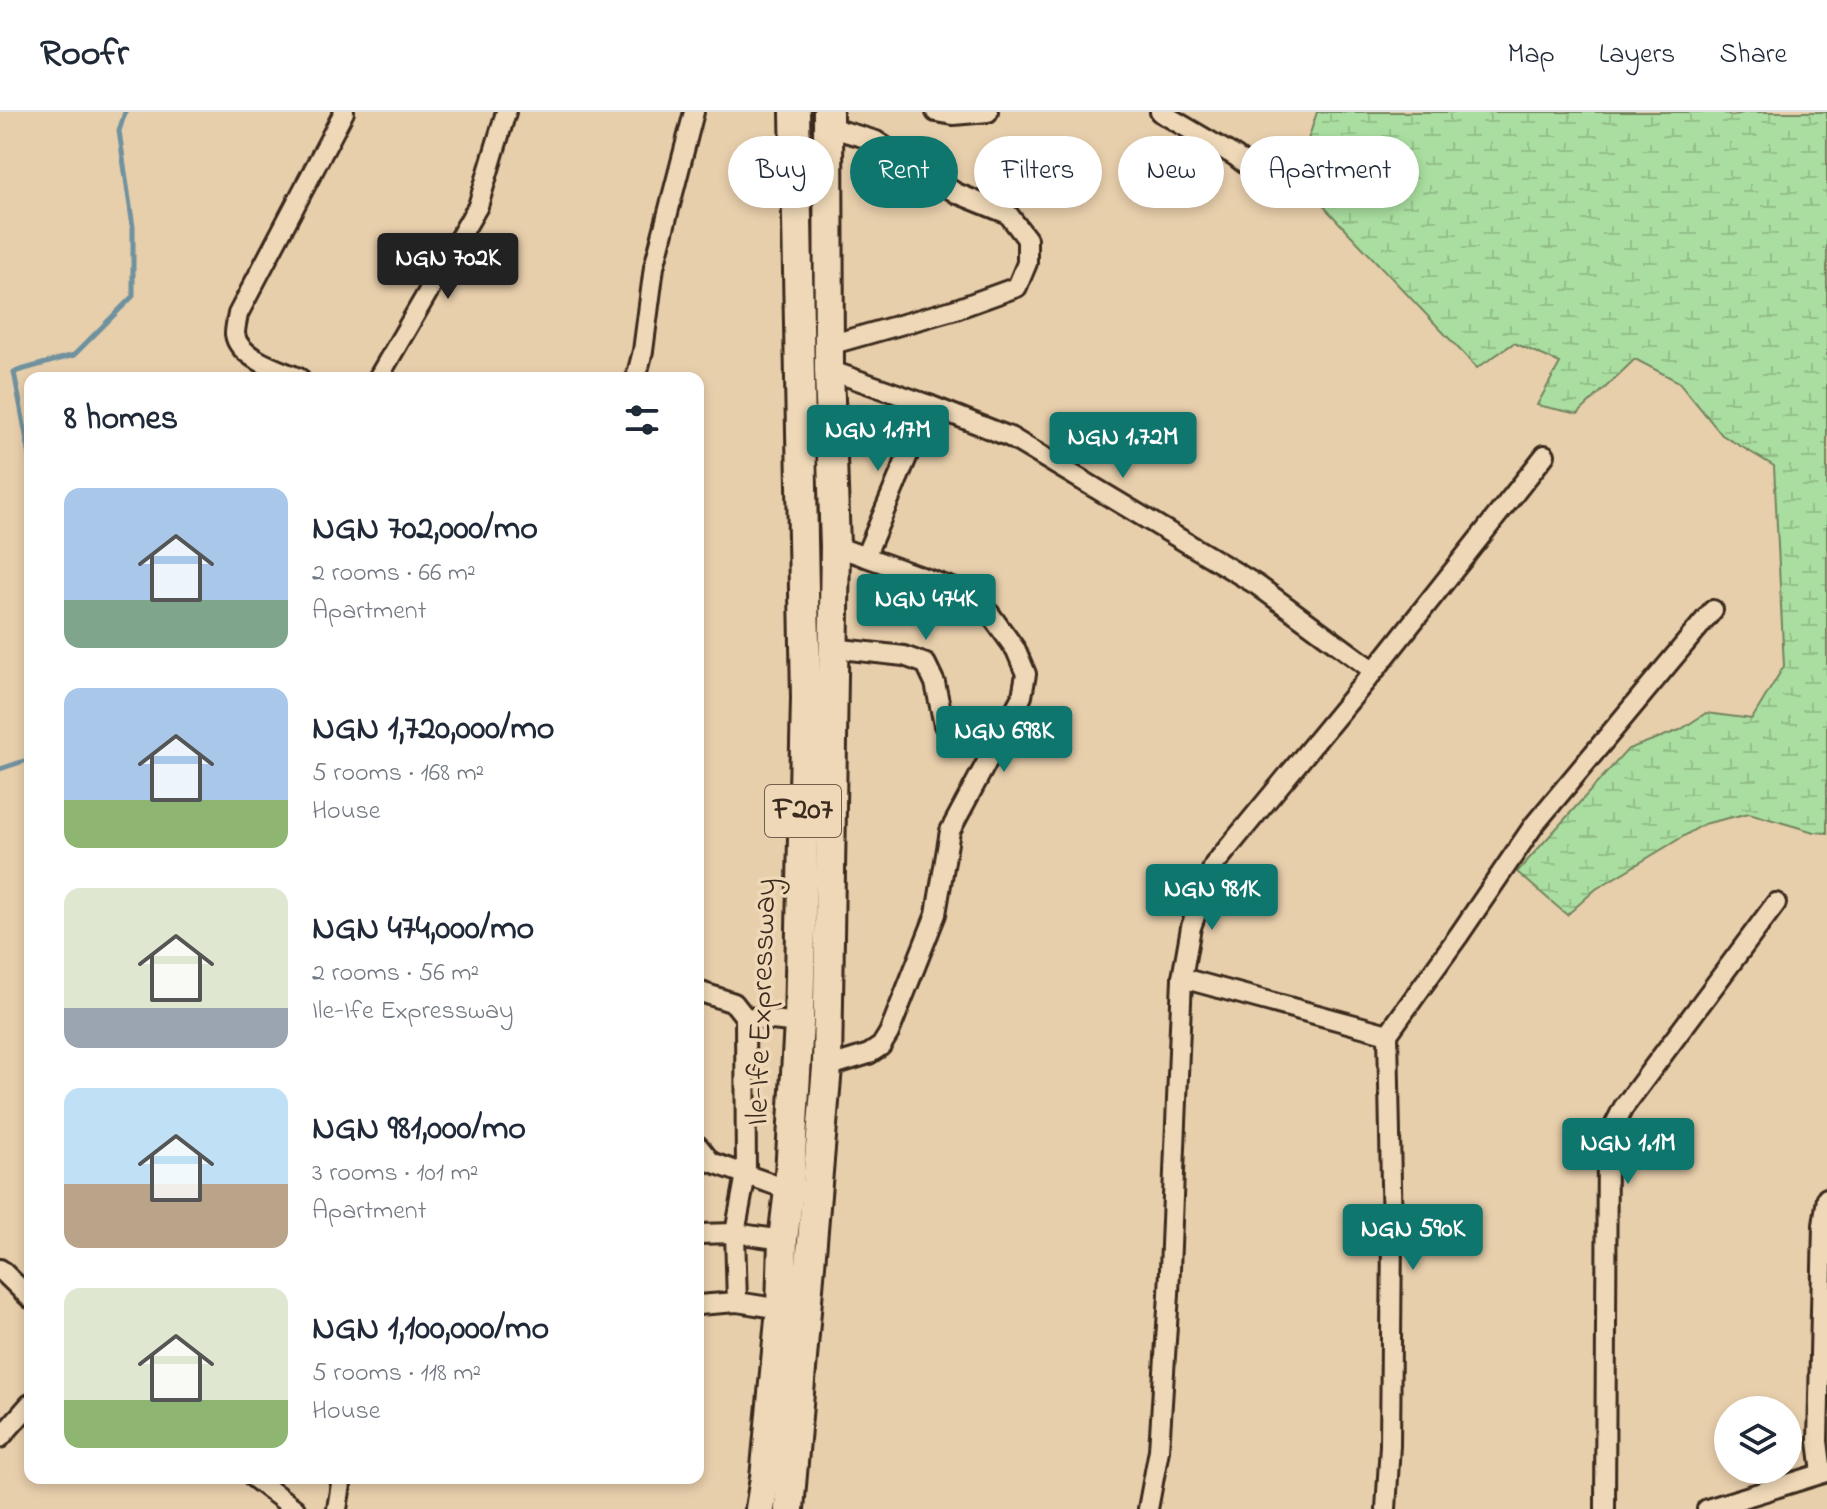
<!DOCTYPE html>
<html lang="en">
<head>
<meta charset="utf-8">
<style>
	:root { --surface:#fff; --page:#f2f2f3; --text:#1f2937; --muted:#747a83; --line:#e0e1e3; --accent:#0f766e }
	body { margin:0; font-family:"Indie Flower",sans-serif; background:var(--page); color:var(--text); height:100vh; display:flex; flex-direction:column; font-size:30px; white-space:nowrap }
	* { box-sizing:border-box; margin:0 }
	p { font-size:26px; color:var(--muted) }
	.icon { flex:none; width:44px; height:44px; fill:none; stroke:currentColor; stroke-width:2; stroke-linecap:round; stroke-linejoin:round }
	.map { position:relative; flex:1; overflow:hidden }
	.details { position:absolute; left:24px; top:260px; width:680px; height:1112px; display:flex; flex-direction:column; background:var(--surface); border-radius:16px; box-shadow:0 4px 12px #0003 }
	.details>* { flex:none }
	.guide { position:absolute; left:728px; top:24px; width:760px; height:72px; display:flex; gap:16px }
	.fabs { position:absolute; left:1714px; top:1284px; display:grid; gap:16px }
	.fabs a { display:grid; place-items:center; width:88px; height:88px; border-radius:50%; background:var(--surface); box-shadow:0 4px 12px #0003; font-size:40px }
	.price { position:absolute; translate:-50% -68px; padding:0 18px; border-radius:8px; background:var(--accent); color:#fff; font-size:26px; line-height:52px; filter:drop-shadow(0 2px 4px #0008) }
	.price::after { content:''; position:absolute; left:50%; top:48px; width:24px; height:18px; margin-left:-12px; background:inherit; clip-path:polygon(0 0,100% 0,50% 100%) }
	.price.selected { background:#222; color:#fff }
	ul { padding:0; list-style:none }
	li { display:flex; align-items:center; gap:24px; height:200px; padding:0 40px }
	li span { display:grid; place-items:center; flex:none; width:224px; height:160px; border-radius:16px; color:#555 }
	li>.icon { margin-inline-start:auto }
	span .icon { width:96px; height:96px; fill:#fffc; stroke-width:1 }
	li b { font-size:34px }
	h2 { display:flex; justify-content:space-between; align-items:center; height:96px; padding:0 40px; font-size:34px }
	.pill { padding:0 28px; border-radius:36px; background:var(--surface); box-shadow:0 4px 12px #0003; font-size:28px; line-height:72px }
	.pill.selected { background:var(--accent); color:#fff }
	header { display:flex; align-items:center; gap:48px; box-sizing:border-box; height:112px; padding:0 40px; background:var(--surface); border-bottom:2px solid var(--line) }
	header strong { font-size:38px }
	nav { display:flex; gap:44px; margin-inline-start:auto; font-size:28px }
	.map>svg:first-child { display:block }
</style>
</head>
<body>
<header>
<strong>Roofr</strong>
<nav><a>Map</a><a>Layers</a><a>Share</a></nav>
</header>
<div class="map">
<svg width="1827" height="1397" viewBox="0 0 1827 1397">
	<defs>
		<pattern id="wetland-marsh" width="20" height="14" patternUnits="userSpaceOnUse" patternTransform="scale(2)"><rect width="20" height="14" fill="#aadea0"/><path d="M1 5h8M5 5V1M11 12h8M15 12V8" fill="none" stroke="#93bf89"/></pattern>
	</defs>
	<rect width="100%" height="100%" fill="#e8cfac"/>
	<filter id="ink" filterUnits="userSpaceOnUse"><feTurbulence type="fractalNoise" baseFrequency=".0125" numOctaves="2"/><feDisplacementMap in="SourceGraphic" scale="16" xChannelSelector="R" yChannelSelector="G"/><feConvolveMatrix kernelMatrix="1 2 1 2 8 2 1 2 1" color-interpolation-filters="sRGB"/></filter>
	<g filter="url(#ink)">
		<path fill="url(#wetland-marsh)" stroke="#72845f" stroke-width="2" d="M1317 0H1722L1732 4 1746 0H1827V721L1814 720 1749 701 1704 712 1596 777 1567 803 1517 760 1628 637 1680 618 1706 601 1752 607 1784 554 1774 354 1722 323 1679 270 1635 247 1578 302 1537 293 1560 251 1514 231 1477 256 1328 99 1298 59Z"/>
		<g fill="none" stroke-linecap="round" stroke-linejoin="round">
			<g stroke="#6f919e" stroke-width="5">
				<path d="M30 372 29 339 14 260 74 243 133 184V115L119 19 125 0"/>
				<path d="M0 657 30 647"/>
			</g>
			<defs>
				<g id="minor">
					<path d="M936 0 953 3 988 0"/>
					<path d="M1160 0 1235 44 1279 78"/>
					<path d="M829 15 876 29 956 81 1008 102 1027 127V151L1017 175 956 197 829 233"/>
					<path d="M829 258 929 293 1010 325 1257 473 1374 559"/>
					<path d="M299 266C280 258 238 246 235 222 235 216 237 208 238 202L344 0"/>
					<path d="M378 266 478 94 506 0"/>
					<path d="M636 266 643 239 654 155 694 0"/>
					<path d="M865 445 929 293"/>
					<path d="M832 536 904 544 926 552 935 571 944 613"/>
					<path d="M1182 866 1388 922"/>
					<path d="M698 879 734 891 745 905 746 1062 735 1121 737 1190"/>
					<path d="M745 905 799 911"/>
					<path d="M827 955 869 942 881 934 889 921 936 802 950 719 1022 584 1026 562 1016 538 990 502 961 479 835 434"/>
					<path d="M698 1034 711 1050 789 1078"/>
					<path d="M698 1122 735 1121 783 1128"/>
					<path d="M0 1157 30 1186"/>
					<path d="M698 1193 737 1190 781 1197"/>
					<path d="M0 1326 30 1292"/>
					<path d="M1822 1361 1818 1329 1823 1113 1827 1086"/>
					<path d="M254 1366 295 1397"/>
					<path d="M337 1397 342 1366"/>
					<path d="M1148 1397 1159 1338 1169 1182 1182 866 1191 815 1214 753 1374 559 1545 343"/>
					<path d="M1386 1397 1390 1333 1392 1122 1388 922 1459 823 1534 713 1713 498"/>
					<path d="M1605 1397 1607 1030 1611 1020 1623 996 1776 791"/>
					<path d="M1707 1397 1827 1360"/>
				</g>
				<g id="primary">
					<path d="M760 1397 765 1366 781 1197 783 1128 789 1078 799 911 806 586 795 0"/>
					<path d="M789 1397 827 955 835 434 829 258 828 0"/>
				</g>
			</defs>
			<use href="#minor" stroke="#3b2a1e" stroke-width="24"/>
			<use href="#primary" stroke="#3b2a1e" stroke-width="34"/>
			<use href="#minor" stroke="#eed8b7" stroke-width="18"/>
			<use href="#primary" stroke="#eed8b7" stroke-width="28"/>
		</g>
	</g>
	<g text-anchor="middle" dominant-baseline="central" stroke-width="7" stroke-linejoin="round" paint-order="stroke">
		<rect fill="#eed8b7" stroke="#715e4c" stroke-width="2" x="765" y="673" width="76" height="52" rx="6"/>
		<g font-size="30" font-weight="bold" fill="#3b2a1e">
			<text x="803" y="699">F207</text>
		</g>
		<g font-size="32" fill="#3b2a1e" stroke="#eed8b7">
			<text transform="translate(763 890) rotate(-88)">Ile-Ife Expressway</text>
		</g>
	</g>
</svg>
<div class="fabs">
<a><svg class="icon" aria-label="layers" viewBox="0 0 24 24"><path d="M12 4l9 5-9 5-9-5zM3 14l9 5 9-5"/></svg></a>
</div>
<b class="price selected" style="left:448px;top:189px">NGN 702K</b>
<b class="price" style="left:878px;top:361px">NGN 1.17M</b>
<b class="price" style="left:1123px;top:368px">NGN 1.72M</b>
<b class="price" style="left:926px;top:530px">NGN 474K</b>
<b class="price" style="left:1004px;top:662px">NGN 698K</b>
<b class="price" style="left:1212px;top:820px">NGN 981K</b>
<b class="price" style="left:1628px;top:1074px">NGN 1.1M</b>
<b class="price" style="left:1413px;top:1160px">NGN 590K</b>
<div class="guide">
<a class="pill">Buy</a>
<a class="pill selected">Rent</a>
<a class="pill">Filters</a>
<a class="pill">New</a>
<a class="pill">Apartment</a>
</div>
<section class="details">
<h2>8 homes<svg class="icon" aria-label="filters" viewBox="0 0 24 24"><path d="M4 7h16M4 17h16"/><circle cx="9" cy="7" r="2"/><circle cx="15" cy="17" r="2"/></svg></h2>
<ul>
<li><span style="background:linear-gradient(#a9c7e8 70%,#7fa58c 0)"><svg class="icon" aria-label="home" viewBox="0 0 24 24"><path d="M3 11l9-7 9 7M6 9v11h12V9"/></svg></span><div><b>NGN 702,000/mo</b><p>2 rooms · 66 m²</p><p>Apartment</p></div></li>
<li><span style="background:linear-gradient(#a9c7e8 70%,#8fb573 0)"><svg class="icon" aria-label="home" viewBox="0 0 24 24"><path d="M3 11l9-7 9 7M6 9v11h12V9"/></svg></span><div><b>NGN 1,720,000/mo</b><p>5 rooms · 168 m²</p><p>House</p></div></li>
<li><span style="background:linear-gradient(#dfe7d0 75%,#9aa5b1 0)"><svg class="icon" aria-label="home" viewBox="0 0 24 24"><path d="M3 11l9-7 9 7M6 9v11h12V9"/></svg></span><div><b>NGN 474,000/mo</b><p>2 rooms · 56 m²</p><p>Ile-Ife Expressway</p></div></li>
<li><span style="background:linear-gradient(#bfe0f5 60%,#b9a48a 0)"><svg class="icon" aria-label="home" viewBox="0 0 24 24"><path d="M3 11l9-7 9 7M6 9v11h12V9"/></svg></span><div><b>NGN 981,000/mo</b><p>3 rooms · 101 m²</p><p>Apartment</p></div></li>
<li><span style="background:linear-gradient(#dfe7d0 70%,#8fb573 0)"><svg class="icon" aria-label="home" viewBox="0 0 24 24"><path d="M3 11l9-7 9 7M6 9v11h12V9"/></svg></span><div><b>NGN 1,100,000/mo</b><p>5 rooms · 118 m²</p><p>House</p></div></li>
</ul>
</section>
</div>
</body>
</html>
